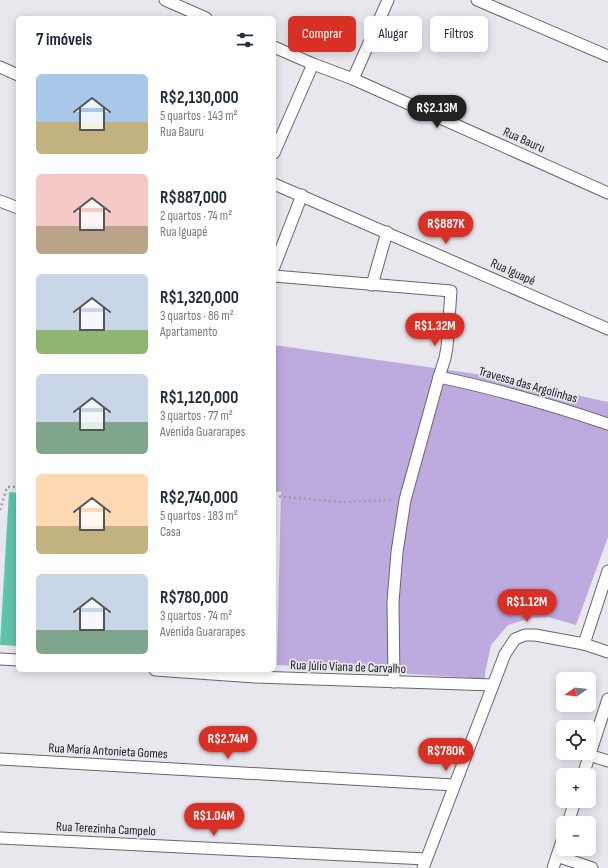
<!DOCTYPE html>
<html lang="pt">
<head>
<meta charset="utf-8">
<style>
	:root { --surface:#fff; --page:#f2f2f3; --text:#1f2937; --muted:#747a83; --accent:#d93025 }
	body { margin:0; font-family:"Sofia Sans Condensed",sans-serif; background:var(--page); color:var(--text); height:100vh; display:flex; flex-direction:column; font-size:15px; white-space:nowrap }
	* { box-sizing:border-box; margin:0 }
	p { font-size:13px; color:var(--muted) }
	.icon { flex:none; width:22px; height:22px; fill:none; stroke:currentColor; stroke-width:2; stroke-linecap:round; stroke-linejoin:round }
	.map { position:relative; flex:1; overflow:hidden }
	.drawer { position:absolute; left:16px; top:16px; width:260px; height:656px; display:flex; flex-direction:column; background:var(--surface); border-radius:6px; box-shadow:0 2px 10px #0003 }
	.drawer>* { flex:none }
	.banner { position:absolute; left:288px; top:16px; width:260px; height:36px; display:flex; gap:8px }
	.needle { width:26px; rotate:256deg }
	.tools { position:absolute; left:556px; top:672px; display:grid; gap:8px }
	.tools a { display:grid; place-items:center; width:40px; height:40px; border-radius:6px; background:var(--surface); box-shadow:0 2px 10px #0003; font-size:20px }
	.price { position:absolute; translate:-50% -34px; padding:0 9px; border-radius:14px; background:var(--accent); color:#fff; font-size:13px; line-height:26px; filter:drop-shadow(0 1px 2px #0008) }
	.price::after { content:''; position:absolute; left:50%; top:24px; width:12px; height:9px; margin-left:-6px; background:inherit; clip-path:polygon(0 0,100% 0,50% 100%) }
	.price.on { background:#222; color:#fff }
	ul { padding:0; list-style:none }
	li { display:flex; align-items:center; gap:12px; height:100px; padding:0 20px }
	li span { display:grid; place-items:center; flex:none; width:112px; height:80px; border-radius:6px; color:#555 }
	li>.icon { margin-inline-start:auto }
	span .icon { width:48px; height:48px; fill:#fffc; stroke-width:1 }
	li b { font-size:17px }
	h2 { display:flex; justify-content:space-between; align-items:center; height:48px; padding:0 20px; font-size:17px }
	.chip { padding:0 14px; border-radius:6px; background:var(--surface); box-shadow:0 2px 10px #0003; font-size:14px; line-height:36px }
	.chip.on { background:var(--accent); color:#fff }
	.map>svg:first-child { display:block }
</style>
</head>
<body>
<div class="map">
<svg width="608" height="868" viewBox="0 0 608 868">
	<rect width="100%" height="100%" fill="#e9e7ee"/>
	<path fill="#bdabdf" d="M274 345 490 376 608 402V537L576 625 548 617 531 618 508 625 491 645 485 673V679L277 665 281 492H274Z"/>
	<path fill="#5dc4a9" d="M9 492 18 493V646L0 645Z"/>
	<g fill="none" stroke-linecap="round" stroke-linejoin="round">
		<defs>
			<g id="street">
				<path d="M165 0 206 18"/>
				<path d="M477 0 608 56"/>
				<path d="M274 47 313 64 353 79 608 193"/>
				<path d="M0 67 18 75"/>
				<path d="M353 79 388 0"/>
				<path d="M274 153 313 64"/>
				<path d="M274 184 608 329"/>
				<path d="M0 201 18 208"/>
				<path d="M274 267 302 195"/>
				<path d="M274 276 451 291 447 347 445 358 439 377 405 500 397 552 393 602 394 682"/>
				<path d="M372 285 387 232"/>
				<path d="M439 377C497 389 552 405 608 424"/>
				<path d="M584 644 608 571"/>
				<path d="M0 659 18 660"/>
				<path d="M155 670 255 677 493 685"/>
				<path d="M589 755 608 761"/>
				<path d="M0 759 454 785"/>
				<path d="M583 775 608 699"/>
				<path d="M568 823 575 801"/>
				<path d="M0 838 426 859"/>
				<path d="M557 856 592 868"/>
				<path d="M423 868 505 654 515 639 525 635H535L584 644 608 652"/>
				<path d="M553 868 563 838"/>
			</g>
		</defs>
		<use href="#street" stroke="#68666c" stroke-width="13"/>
		<g stroke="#9e9da2" stroke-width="2.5" stroke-dasharray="2 3" stroke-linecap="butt">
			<path d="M274 496 342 502 392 500"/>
			<path d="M0 510 7 487H18"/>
		</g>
		<use href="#street" stroke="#fff" stroke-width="11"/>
	</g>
	<g text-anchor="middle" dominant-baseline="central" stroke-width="3.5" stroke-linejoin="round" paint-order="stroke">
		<g font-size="13" fill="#1a1a1c" stroke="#e9e7ee">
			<text transform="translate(524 140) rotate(24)">Rua Bauru</text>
			<text transform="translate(513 272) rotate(24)">Rua Iguapé</text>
			<text transform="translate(528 385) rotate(16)">Travessa das Argolinhas</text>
			<text transform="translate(348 667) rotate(2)">Rua Júlio Viana de Carvalho</text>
			<text transform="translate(108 751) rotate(3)">Rua Maria Antonieta Gomes</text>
			<text transform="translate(106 829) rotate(3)">Rua Terezinha Campelo</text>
		</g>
	</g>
</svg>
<div class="tools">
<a><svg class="needle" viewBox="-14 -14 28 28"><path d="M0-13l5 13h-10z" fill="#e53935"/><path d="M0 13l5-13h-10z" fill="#747a83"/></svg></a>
<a><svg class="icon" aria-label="locate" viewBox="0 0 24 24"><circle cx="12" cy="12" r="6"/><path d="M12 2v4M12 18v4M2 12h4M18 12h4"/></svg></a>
<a>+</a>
<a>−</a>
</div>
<b class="price on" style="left:437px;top:129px">R$2.13M</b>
<b class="price" style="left:446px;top:245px">R$887K</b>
<b class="price" style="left:435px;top:347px">R$1.32M</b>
<b class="price" style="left:527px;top:623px">R$1.12M</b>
<b class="price" style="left:228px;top:760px">R$2.74M</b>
<b class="price" style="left:446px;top:772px">R$780K</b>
<b class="price" style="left:214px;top:837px">R$1.04M</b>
<div class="banner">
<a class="chip on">Comprar</a>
<a class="chip">Alugar</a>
<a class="chip">Filtros</a>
</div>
<section class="drawer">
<h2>7 imóveis<svg class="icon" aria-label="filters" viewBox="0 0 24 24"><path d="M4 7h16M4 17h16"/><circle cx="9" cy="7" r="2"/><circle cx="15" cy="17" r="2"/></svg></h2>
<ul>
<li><span style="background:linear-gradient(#a9c7e8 60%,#c2b280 0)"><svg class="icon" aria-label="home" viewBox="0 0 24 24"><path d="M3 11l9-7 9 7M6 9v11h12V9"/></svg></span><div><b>R$2,130,000</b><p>5 quartos · 143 m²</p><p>Rua Bauru</p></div></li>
<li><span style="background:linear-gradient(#f6c9c9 65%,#b9a48a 0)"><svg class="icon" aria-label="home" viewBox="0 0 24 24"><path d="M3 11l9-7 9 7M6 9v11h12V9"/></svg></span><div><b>R$887,000</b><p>2 quartos · 74 m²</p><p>Rua Iguapé</p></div></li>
<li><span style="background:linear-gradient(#c9d6e8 70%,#8fb573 0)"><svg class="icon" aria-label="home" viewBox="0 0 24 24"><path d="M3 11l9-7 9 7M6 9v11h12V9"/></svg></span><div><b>R$1,320,000</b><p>3 quartos · 86 m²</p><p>Apartamento</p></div></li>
<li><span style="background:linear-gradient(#c9d6e8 60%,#7fa58c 0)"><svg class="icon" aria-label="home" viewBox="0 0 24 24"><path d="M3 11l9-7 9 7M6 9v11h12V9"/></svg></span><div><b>R$1,120,000</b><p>3 quartos · 77 m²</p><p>Avenida Guararapes</p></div></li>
<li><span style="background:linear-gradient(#ffd9b3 65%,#c2b280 0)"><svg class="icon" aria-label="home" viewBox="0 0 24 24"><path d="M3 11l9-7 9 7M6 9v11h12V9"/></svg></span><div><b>R$2,740,000</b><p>5 quartos · 183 m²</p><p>Casa</p></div></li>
<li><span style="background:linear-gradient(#c9d6e8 70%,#7fa58c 0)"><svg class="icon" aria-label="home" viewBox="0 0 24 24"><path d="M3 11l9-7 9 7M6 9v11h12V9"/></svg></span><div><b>R$780,000</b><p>3 quartos · 74 m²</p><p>Avenida Guararapes</p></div></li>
</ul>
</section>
</div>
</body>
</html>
